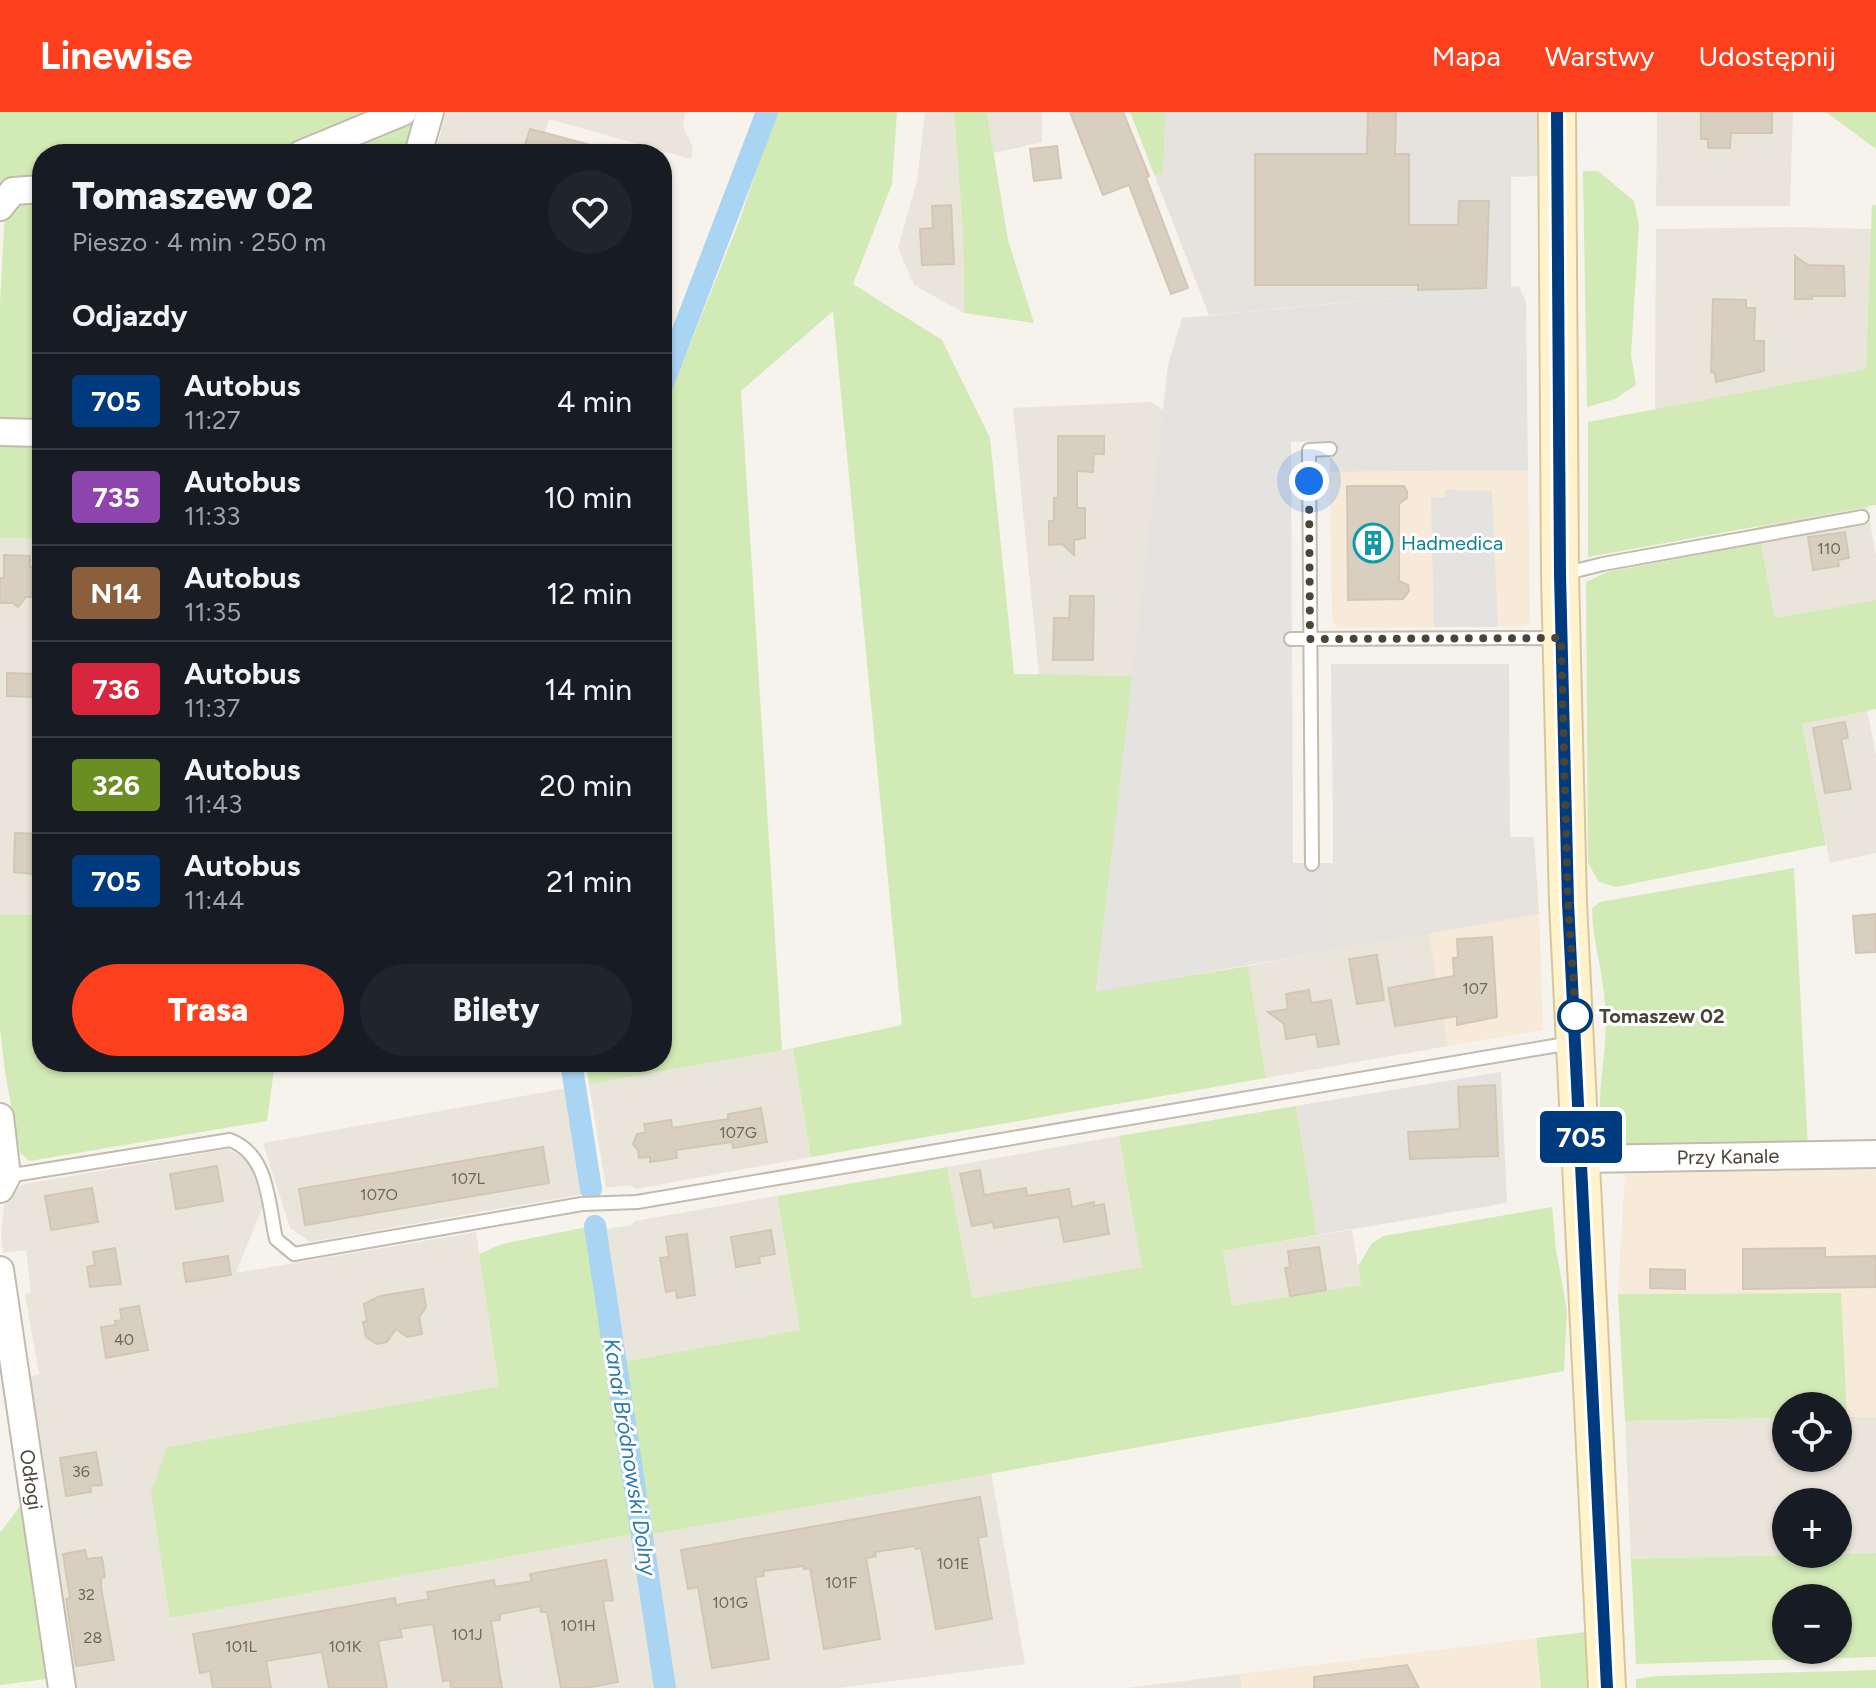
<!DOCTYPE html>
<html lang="pl">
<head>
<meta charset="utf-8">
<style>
	:root { --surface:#171b24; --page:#20242c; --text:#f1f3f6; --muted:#9ea1a6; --line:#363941; --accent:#fc3f1d }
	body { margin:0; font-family:Figtree,sans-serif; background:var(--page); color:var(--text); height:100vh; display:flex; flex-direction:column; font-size:30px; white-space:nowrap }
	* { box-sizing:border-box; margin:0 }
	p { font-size:26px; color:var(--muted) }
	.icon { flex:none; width:44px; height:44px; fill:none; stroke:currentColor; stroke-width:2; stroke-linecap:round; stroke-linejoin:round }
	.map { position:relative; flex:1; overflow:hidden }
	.panel { position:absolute; left:32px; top:32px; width:640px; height:928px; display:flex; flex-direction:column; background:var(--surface); border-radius:32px; box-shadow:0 2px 6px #0004 }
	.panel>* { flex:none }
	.badge { padding:0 16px; border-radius:6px; font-size:28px; line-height:52px }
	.tools { position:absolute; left:1772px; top:1280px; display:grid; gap:16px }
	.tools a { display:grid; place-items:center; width:80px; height:80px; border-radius:50%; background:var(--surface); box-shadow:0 2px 6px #0004; font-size:40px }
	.you { position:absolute; width:40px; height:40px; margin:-20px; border:6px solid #fff; border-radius:50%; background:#1a73e8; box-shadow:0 0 0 12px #1a73e833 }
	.map>.badge { position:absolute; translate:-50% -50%; box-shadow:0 0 0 4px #fff }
	h2 { padding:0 40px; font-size:30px; line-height:72px }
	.round { display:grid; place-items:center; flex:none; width:84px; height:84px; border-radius:42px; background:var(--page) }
	.head { display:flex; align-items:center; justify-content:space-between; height:136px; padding:0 40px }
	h1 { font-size:38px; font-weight:800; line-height:60px }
	.primary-button { display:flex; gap:16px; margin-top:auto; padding:16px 40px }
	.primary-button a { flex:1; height:92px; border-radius:48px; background:var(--accent); color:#fff; font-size:32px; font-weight:800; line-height:92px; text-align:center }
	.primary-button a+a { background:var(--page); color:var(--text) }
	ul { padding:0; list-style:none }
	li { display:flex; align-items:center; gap:24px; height:96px; padding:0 40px; border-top:2px solid var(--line) }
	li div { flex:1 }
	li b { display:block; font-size:30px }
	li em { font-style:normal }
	li .badge { min-width:88px; font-weight:700; text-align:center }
	header { display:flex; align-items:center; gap:48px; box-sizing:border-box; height:112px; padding:0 40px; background:var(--accent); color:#fff }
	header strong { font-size:38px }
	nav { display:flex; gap:44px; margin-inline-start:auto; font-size:28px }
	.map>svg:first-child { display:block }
</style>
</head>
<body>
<header>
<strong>Linewise</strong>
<nav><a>Mapa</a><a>Warstwy</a><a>Udostępnij</a></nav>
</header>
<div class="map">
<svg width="1876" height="1576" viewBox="0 0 1876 1576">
	<rect width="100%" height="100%" fill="#f6f3ec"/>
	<g fill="#eae5da">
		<path d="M446,0H685L683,14L693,36L691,47L549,7L538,42H435Z"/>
		<path d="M925,0H954L963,121L964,201L914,173L898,136L917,69Z"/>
		<path d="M987,0H1042V30L994,41Z"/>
		<path d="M1657,0H1793L1790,94H1656Z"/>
		<path d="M1789,115L1872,117L1866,257L1655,298L1656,117Z"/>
		<path d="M1151,290L1163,298L1133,564L1039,563L1013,296Z"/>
		<path d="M1867,394L1876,444V488L1775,506L1758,414Z"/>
		<path d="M0,426L42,427V803H0Z"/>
		<path d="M1867,598L1876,643V741L1830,751L1802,612Z"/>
		<path d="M1429,820L1448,934L1266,966L1248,854Z"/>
		<path d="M793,936L811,1045L636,1077L631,1073L606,1076L589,972Z"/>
		<path d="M568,976L583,1082L310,1130L290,1116L263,1031Z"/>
		<path d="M1119,1024L1143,1155L971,1186L947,1055Z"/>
		<path d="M228,1037L250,1049L263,1094L236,1161L476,1120L499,1274L167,1335L170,1506L634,1422L659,1576H75L51,1426L31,1265L39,1262L25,1182L31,1180L26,1138L3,1141L1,1122L5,1084L24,1072Z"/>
		<path d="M777,1084L800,1218L621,1250L601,1118L632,1113L635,1109Z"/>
		<path d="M1352,1118L1361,1173L1232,1195L1223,1139Z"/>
		<path d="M1838,1305H1876V1441L1838,1442V1390H1786V1442H1837L1631,1447L1625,1309L1786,1306V1346H1838Z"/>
		<path d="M991,1360L1025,1552L839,1576H671L648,1423Z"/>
		<path d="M1240,1562L1242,1576H1126Z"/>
	</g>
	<g fill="#f7ead8">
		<path d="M1528,358L1530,514L1338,516L1332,508L1330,360Z"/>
		<path d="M1539,802L1543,918L1448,934L1429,820Z"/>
		<path d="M1876,1052V1305H1847L1841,1181L1618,1182L1625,1061Z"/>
		<path d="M1536,1526L1541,1576H1242L1240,1562Z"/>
	</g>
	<g fill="#e6e2dd">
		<path d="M1160,0H1537L1539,64L1511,65V175L1209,203L1154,62Z"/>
		<path d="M1333,724L1534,725L1539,802L1333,838Z"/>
		<path d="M1501,960L1507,1091L1317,1123L1296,994Z"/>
	</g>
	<g fill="#d2eab5" fill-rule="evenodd">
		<path d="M0,0H387L329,26L264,42H42V68L0,71Z"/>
		<path d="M776,0H897L892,72L853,172L942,228L990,326L1014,562L1133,564L1096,879L1248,854L1266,966L811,1045L793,936L902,913L833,199L741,279L782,938L589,972L586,950H662V303L740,107Z"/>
		<path d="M954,0H987L1008,128L1034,211L964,201L963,121Z"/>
		<path d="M1130,0H1165L1163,62H1154Z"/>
		<path d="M1826,0H1876V37Z"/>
		<path d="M399,10H412L416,15L409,42H323Z"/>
		<path d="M1583,59H1598L1634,89L1639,113L1631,243L1636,273L1615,287L1587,295Z"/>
		<path d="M21,87L42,90V309L0,308V193L5,99Z"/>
		<path d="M1872,93H1876V393L1588,445V310L1866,257Z"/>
		<path d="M0,332L42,333V427L0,426Z"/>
		<path d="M1761,431L1775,506L1876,488V597L1802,612L1826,733L1616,775L1599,770L1588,751L1586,470L1607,460Z"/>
		<path d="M1794,756L1808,1037H1606C1592,997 1606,952 1606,910L1610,909V896L1605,895C1604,861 1592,830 1592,796L1600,790Z"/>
		<path d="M0,803H42V950H275L267,1009L30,1049L20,1041L5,960L0,917Z"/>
		<path d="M1296,994L1317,1123L1223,1139L1232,1194L1361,1173L1358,1154L1372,1131L1384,1124L1552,1095L1556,1138L1567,1198L1564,1259L648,1423L621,1250L800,1218L777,1084L947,1055L972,1186L1142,1155L1119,1024Z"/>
		<path d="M587,1115L634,1422L170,1506L151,1381L167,1335L499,1274L479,1142L502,1132Z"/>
		<path d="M1841,1181L1847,1305H1838V1294H1786V1306L1625,1309L1618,1182Z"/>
		<path d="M23,1390L54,1566L0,1573V1421Z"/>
		<path d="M1876,1441V1545L1636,1552L1631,1447ZM1786,1486H1838V1538H1786Z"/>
		<path d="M1586,1520L1589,1576H1541L1536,1526Z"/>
		<path d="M1876,1558V1576H1636V1567L1657,1564Z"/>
	</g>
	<g fill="#e5e3e0">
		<path d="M1519,174L1526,190L1528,358L1330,360L1329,329L1291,330L1293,751H1333V838L1096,880L1168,253L1182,206Z"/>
		<path d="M1445,378L1492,379L1498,515H1434L1431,386L1445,385Z"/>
		<path d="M1331,552H1509L1510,725L1333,724Z"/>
	</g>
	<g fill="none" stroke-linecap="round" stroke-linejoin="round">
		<g stroke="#a9d4f2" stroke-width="22">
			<path d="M662,274L767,0"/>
			<path d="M571,950L591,1077"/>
			<path d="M595,1114L665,1576"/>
		</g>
	</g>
	<g fill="#d8cfc1" stroke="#d3c7b4" stroke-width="2">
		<path d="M1070,0H1123L1149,64L1146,65L1188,176L1171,182L1129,73L1103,83Z"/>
		<path d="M1368,0H1396L1395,42H1409V113H1458L1459,89H1489L1486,176L1418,178V173H1255V42H1367Z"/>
		<path d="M1701,0H1772V21H1731L1730,36H1708V27H1701Z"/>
		<path d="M530,17L602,36L601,42H522Z"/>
		<path d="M1057,34L1061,66L1034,69L1030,37Z"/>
		<path d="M951,93L954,152L922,153L920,117L933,116L932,94Z"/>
		<path d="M1795,144L1808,153L1844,154L1845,184H1812V187H1795Z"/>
		<path d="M1713,187L1746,188V196H1755L1754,229H1764V259L1716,270L1715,261L1711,260Z"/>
		<path d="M1058,324H1104V342H1094L1093,360L1077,359V396H1085V426L1074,428V443L1062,432L1049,433V409H1054V386H1058Z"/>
		<path d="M1347,374H1404L1407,379V386L1399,392V469L1408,473L1409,479L1403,487L1348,488Z"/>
		<path d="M1845,420L1849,446L1838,448L1839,454L1813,458L1808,425Z"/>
		<path d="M4,443L30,444V455H37V485H26L18,495L13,491H0V466H4Z"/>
		<path d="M1070,484H1094L1093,548H1053L1054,506H1069Z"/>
		<path d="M7,561L34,562V585L7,584Z"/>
		<path d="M1845,610L1848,626L1841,627L1851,677L1825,681L1813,616Z"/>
		<path d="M15,721L42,722V760L34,762L14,760Z"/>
		<path d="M1876,802V840L1856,841L1853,804Z"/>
		<path d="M1492,825L1497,905L1457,913V904L1395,914L1388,876L1454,864L1453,846H1458L1457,827Z"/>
		<path d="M1377,843L1384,888L1357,892L1349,847Z"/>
		<path d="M1309,878L1311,891L1331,888L1339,932L1318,935L1316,922L1286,927L1284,912L1268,900L1288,897L1286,882Z"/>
		<path d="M1495,973L1498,1044L1410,1047L1408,1020L1460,1017L1458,975Z"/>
		<path d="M761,996L767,1030L733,1036L732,1030L676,1038L677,1046L650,1050V1045L639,1046L638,1038L633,1032L637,1022L646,1020L644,1012L671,1008L672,1016L728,1007V1002Z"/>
		<path d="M543,1035L549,1071L305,1113L299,1077Z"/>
		<path d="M217,1054L223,1089L176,1097L170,1062Z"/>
		<path d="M980,1058L984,1083L1026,1076L1027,1084L1069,1077L1072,1095L1094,1090V1094L1104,1092L1109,1122L1064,1130L1059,1105L994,1116L993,1110L972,1114L960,1062Z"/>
		<path d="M92,1076L98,1110L51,1118L45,1084Z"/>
		<path d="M771,1118L775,1142L759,1145L760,1151L736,1155L731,1125Z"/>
		<path d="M687,1122L695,1183L677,1186L676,1178L666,1180L660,1146L669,1145L666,1125Z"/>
		<path d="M1319,1135L1326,1178L1290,1184L1285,1156L1290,1155L1288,1139Z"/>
		<path d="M115,1136L121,1172L90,1175L87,1155L95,1153L93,1140Z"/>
		<path d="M1825,1136V1145L1876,1144V1175L1743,1177V1137Z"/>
		<path d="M228,1144L231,1163L186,1170L183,1151Z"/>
		<path d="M1650,1157L1685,1158V1177L1650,1176Z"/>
		<path d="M423,1177L426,1195L419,1205L422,1222L407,1225L396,1217L387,1230L377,1232L366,1225L363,1210L367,1209L364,1192L380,1184Z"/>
		<path d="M139,1194L148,1238L106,1246L101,1215L116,1213L115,1209L122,1208L120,1197Z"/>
		<path d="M96,1340L102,1373L90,1374L91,1380L66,1384L60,1346Z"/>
		<path d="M980,1385L987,1424L978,1426L992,1507L936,1517L921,1436L916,1437L915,1434L875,1440L876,1444L866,1446L880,1527L824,1537L810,1456L804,1457V1454L763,1459L764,1464L755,1465L769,1547L712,1556L698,1475L688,1477L681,1438Z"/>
		<path d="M85,1438L87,1447L102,1445L105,1465L101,1466V1475L114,1548L76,1554L66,1487L70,1486L63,1442Z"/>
		<path d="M606,1448L613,1488L603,1489L618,1570L586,1576H561L547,1500H541L540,1494L500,1502V1508L491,1509L502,1576H451L450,1568L443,1569L433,1512L400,1517L402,1525L378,1529L387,1576H329L322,1540L266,1549L271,1576H213L210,1559L200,1561L193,1522L395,1486L396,1493L429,1487L427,1480L494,1468L495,1475L532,1469L530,1462Z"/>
		<path d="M1407,1553L1419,1576H1314V1565Z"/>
	</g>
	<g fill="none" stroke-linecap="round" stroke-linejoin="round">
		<g stroke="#c2bbae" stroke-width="16">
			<g id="lane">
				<path d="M1563,462L1603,452L1862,405"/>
				<path d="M1291,527L1558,526"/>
				<path d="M1312,752L1309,338L1330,337"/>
				<path d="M7,1064L230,1028C269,1043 268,1091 276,1127L294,1142L582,1092L637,1090L1571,931"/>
			</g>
		</g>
		<g stroke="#c2bbae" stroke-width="30">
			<g id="street">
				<path d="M301,42L403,0"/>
				<path d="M418,42L430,0"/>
				<path d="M0,95L13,79L42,77"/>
				<path d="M0,320L42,321"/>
				<path d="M0,1005L7,1064L0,1077"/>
				<path id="s1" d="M1582,1047L1876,1042"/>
				<path id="s2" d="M0,1158L62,1576"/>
			</g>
		</g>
		<g stroke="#d6c79b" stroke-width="40">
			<path id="secondary" d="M1557,0L1560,463L1568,791L1607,1576"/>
		</g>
		<use href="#lane" stroke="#fff" stroke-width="12"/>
		<use href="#street" stroke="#fff" stroke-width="26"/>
		<use href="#secondary" stroke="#fff3cd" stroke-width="36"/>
	</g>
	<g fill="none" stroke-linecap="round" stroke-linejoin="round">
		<g stroke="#fff" stroke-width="18">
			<path id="line" d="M1557,0L1560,463L1568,791L1607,1576"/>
		</g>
		<use href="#line" stroke="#003b80" stroke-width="12"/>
		<path stroke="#4b4439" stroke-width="8" stroke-dasharray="0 14.4" d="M1309,369L1310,527L1561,526L1568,791L1576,907L1575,904"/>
	</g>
	<defs>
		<g id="building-ring" transform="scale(2)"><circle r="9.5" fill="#fff" stroke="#0f9aa8" stroke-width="1.5"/><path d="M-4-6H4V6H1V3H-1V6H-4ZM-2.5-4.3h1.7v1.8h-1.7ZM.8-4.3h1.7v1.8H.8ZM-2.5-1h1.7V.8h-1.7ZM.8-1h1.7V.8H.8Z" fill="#0f9aa8"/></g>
	</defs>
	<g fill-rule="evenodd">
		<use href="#building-ring" x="1373" y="431"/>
	</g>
	<circle fill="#fff" stroke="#003b80" stroke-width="4" cx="1575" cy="904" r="16"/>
	<g text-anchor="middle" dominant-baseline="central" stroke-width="6" stroke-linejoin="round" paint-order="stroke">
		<g font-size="16" fill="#6e675b">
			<text x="1829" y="436">110</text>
			<text x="1475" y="876">107</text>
			<text x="738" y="1020">107G</text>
			<text x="468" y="1066">107L</text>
			<text x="379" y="1082">107O</text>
			<text x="124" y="1227">40</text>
			<text x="81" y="1359">36</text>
			<text x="953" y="1451">101E</text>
			<text x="841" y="1470">101F</text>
			<text x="86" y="1482">32</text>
			<text x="730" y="1490">101G</text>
			<text x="578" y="1513">101H</text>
			<text x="467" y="1522">101J</text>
			<text x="93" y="1525">28</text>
			<text x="241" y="1534">101L</text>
			<text x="345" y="1534">101K</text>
		</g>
		<g font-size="20" fill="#0d838f" stroke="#fff" text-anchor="start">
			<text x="1401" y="431">Hadmedica</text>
		</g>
		<g font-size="20" font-weight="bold" fill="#4b4439" stroke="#fff" text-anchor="start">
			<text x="1599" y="904">Tomaszew 02</text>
		</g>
		<g font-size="20" fill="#4b4439" stroke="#fff">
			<text stroke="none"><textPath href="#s1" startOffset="146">Przy Kanale</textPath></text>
			<text stroke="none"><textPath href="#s2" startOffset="212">Odłogi</textPath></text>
		</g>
		<g font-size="22" font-style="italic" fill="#2e7ab2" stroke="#fff">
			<text transform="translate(630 1345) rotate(81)">Kanał Bródnowski Dolny</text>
		</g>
	</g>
</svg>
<div class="tools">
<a><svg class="icon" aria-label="locate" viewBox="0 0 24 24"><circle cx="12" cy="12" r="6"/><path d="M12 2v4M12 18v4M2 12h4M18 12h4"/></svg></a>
<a>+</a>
<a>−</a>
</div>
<div class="you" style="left:1309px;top:369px"></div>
<b class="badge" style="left:1581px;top:1025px;background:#003b80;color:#fff">705</b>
<section class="panel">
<div class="head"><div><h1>Tomaszew 02</h1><p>Pieszo · 4 min · 250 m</p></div><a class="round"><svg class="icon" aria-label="heart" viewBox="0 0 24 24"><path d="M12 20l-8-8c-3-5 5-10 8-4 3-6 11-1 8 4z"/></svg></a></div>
<h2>Odjazdy</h2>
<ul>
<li><span class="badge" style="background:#003b80;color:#fff">705</span><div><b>Autobus</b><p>11:27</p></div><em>4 min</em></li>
<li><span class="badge" style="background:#8e44ad;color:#fff">735</span><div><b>Autobus</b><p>11:33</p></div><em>10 min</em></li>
<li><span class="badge" style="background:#8b5e3c;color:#fff">N14</span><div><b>Autobus</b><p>11:35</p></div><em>12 min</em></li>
<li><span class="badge" style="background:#d7263d;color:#fff">736</span><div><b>Autobus</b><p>11:37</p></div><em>14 min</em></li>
<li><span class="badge" style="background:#6b8e23;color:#fff">326</span><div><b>Autobus</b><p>11:43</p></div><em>20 min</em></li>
<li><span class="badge" style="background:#003b80;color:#fff">705</span><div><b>Autobus</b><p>11:44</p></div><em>21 min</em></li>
</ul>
<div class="primary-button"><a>Trasa</a><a>Bilety</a></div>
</section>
</div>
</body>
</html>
